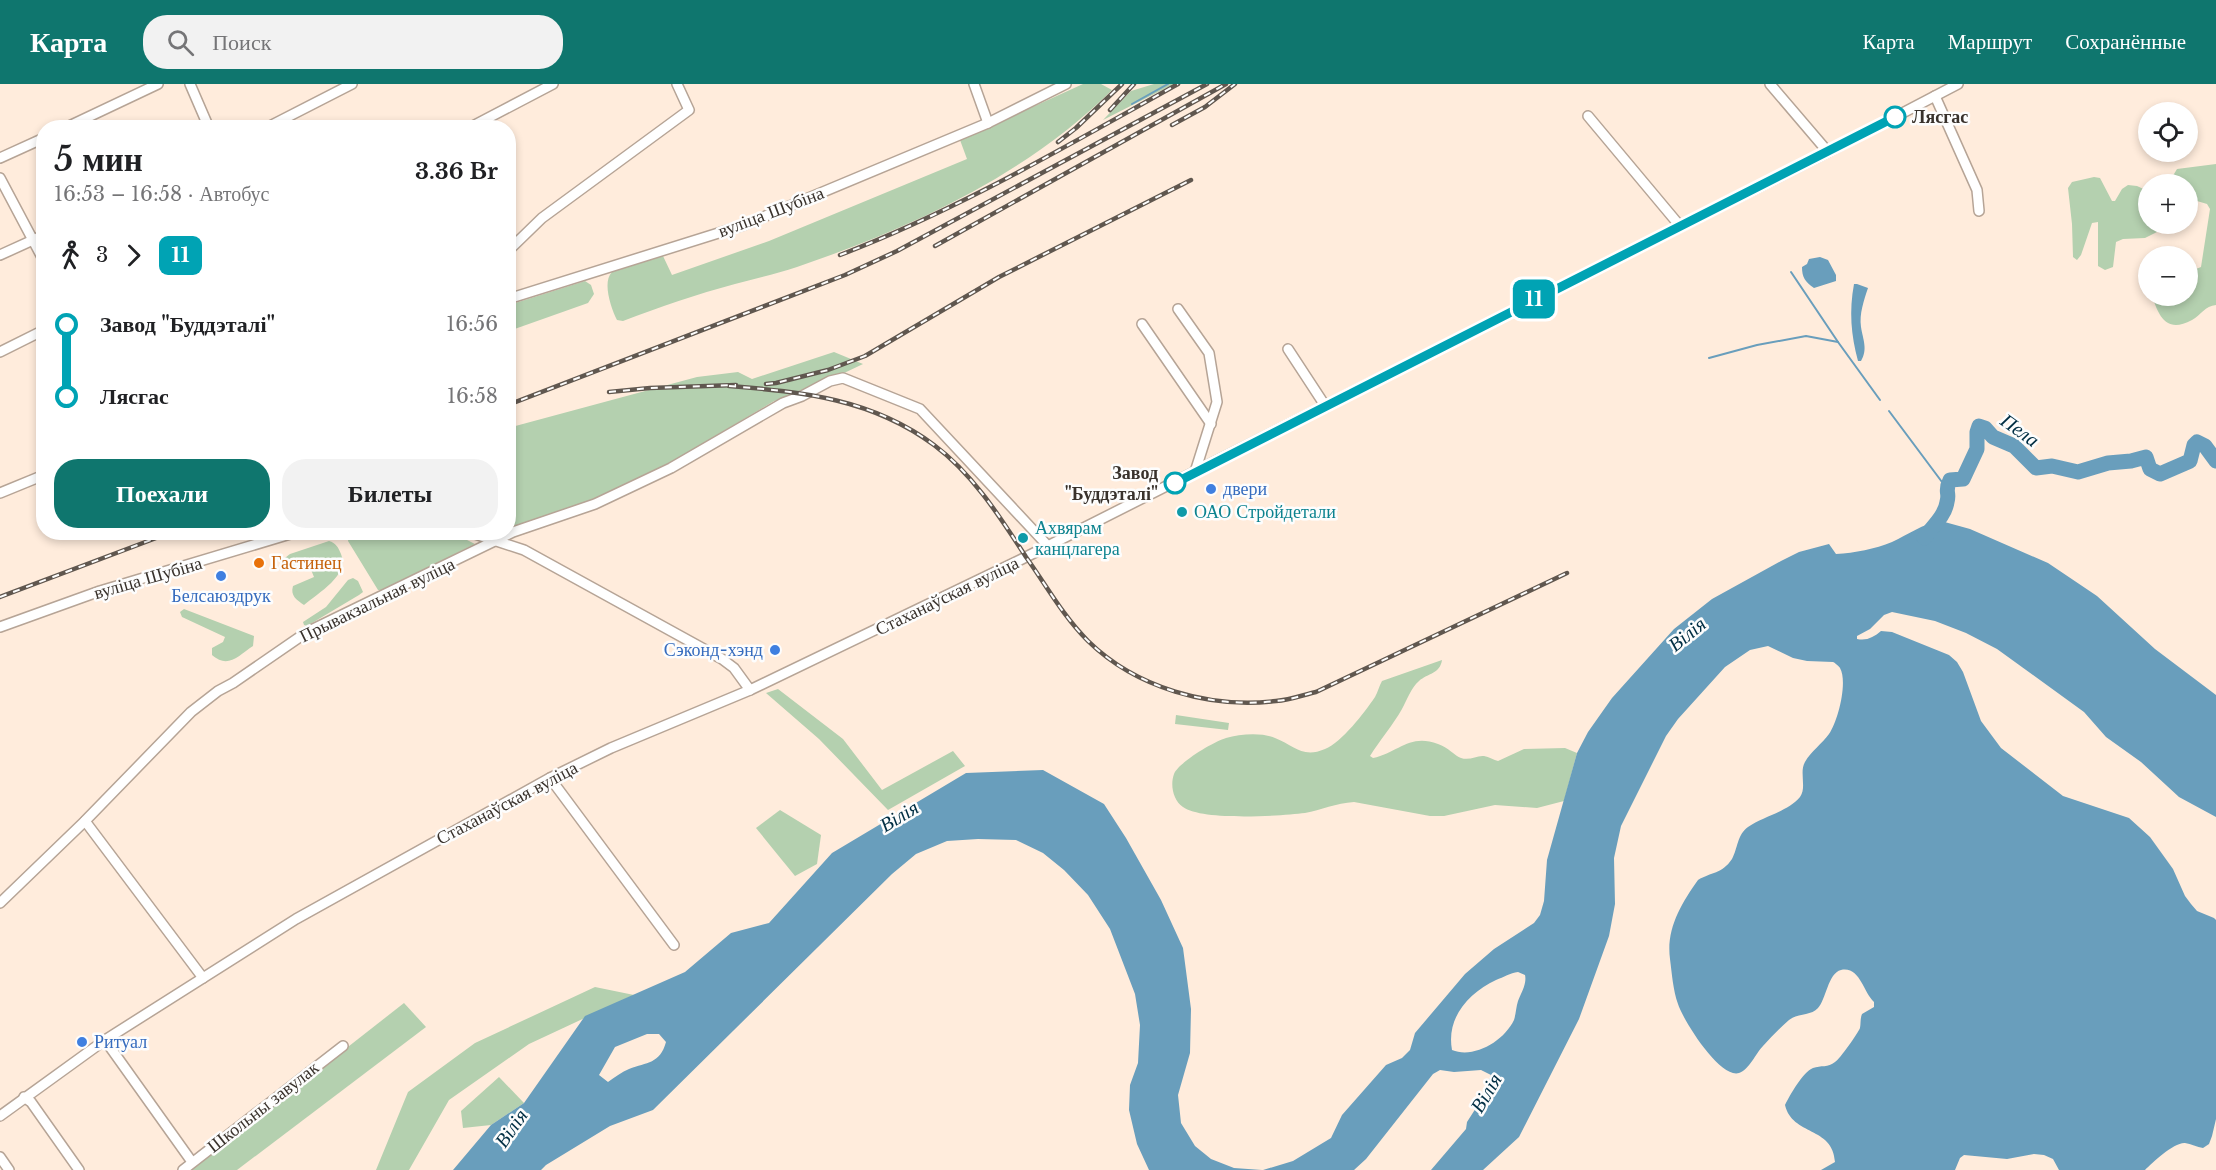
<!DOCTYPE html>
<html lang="ru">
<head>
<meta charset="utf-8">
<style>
	:root { --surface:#fff; --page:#f2f2f2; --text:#202124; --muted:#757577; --accent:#0f766e }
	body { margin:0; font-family:"Libre Baskerville",serif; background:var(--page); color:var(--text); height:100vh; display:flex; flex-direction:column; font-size:22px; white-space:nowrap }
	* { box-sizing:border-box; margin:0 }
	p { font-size:20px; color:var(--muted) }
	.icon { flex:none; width:33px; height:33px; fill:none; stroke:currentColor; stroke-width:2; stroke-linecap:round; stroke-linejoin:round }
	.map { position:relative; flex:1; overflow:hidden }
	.panel { position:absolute; left:36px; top:36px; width:480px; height:420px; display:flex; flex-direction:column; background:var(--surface); border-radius:24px; box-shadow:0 3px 9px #0003 }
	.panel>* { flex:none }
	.badge { padding:0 12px; border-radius:9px; font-size:21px; line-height:39px }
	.buttons { position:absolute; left:2138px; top:18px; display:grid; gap:12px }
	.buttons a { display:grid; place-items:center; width:60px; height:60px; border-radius:50%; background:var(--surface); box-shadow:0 3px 9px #0003; font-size:30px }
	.map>.badge { position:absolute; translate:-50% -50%; box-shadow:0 0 0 3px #fff }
	.legs { display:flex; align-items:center; gap:9px; height:66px; padding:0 18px; font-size:20px }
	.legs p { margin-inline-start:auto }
	.head { display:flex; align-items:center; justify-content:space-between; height:102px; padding:0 18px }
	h1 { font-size:33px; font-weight:600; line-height:45px }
	.primary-button { display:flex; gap:12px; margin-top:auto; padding:12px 18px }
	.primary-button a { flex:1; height:69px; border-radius:24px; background:var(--accent); color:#fff; font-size:24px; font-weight:600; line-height:69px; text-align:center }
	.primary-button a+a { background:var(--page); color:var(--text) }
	ul { padding:0 18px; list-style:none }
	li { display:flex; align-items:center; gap:21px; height:72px; font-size:22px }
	li i { display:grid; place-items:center; width:9px; height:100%; margin:0 8px; background:currentColor }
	li i::after { content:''; width:15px; height:15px; margin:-8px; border:4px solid; border-radius:50%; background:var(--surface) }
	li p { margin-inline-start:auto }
	li:first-child i { background:linear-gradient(#0000 50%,currentColor 0) }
	li:last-child i { background:linear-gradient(currentColor 50%,#0000 0) }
	header { display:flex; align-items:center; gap:36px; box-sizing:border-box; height:84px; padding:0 30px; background:var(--accent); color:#fff }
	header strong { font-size:28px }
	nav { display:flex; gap:33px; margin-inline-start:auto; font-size:21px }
	.search { width:420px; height:54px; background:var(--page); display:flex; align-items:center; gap:15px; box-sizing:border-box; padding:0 21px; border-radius:24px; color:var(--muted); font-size:22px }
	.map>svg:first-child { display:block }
</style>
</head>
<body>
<header>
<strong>Карта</strong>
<div class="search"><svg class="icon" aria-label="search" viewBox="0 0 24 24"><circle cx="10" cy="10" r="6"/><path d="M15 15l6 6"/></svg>Поиск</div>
<nav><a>Карта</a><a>Маршрут</a><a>Сохранённые</a></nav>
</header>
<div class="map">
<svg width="2216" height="1086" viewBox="0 0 2216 1086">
	<rect width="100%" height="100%" fill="#ffecdc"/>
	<g fill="#b4d0af">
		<path d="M1083,0H1101L1112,6C1025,92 911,144 797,183C777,190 756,194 735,200C697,210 660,223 623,237L617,236C611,224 602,198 612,188L663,172L672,191L769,157L967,75L960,56Z"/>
		<path d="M1154,0H1174L1103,36L1131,7Z"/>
		<path d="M2216,80V221C2205,222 2201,231 2192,236C2166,250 2159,232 2152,212H2187V186L2191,187L2201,183L2210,125L2207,120L2187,114V100H2172L2171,95L2177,85Z"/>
		<path d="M2094,93L2100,94L2112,117H2115L2122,105L2128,101L2137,102L2148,107V140H2173L2145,154L2123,155L2116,158L2113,183L2105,186L2098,182V138L2092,139L2081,171L2077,176L2073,173L2072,140L2068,104L2072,98Z"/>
		<path d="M585,197L591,201L594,210L588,219L509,247V221Z"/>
		<path d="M834,268L863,280L796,312L774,317L665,382L592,418L509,445L508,344L697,293L738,288L752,295Z"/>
		<path d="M353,448C390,448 442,441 475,460L383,506H378L348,457L349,450Z"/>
		<path d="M329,457C336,459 338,463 341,470C350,491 318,509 304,521C297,516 290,512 293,502L314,493L307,476L290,483L282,482L281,477L290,470Z"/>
		<path d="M353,494L358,497L363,508L359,511L307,542L304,541L303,538L326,523L348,496Z"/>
		<path d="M184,525L254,552L253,562C238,572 228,585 212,571V564L223,558L225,553L182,533L180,528Z"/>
		<path d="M1442,576C1440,590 1428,589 1419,597C1411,604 1407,616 1402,625C1393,641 1380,656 1370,672L1373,674C1399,668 1410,649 1438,660C1448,663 1455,672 1461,674C1470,677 1477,671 1484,672C1489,673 1494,676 1498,677L1524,665L1565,664L1577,669L1564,717L1537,724L1495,721L1444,732H1430L1354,718C1336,719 1321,726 1305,729C1280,732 1202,737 1183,723C1173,716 1170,701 1174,690C1178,679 1213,658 1226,654C1240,650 1261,648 1275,654C1294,661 1302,675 1325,665C1342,658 1364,629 1375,613C1378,608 1379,602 1382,597Z"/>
		<path d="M778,605L843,655L882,706L953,667L965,682L888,726L819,655L766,609Z"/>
		<path d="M1176,631L1229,639L1228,646L1175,640Z"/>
		<path d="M780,726L821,751L817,780L795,792L756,744Z"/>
		<path d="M595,903L634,911L529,960L449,1016L409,1086H376L408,1008L475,959Z"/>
		<path d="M404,919L426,943L237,1086H191Z"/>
		<path d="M499,993L524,1019L491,1041L463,1044L461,1027Z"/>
	</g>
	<g fill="#699ebc" fill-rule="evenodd">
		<path d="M1820,173L1828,176L1836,191V197L1814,204C1805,198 1802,193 1802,183L1807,180L1809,175Z"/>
		<path d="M1854,200H1857L1868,204C1864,216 1859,230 1861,243C1863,256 1868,265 1861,277H1858C1851,251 1849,227 1854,200Z"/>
		<path d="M1941,437L1970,445L2048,479L2097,512L2155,565L2216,611V733L2179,713L2141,678L2106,653L2084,628L1997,565L1966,549L1935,537L1892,528L1884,531L1870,545L1857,552V555C1867,557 1874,553 1881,547L1892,548L1949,571L1957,578L1963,588L1981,637L2001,664L2063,712L2129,734L2150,753L2173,785L2185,812L2191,820L2197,827L2214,834L2216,836V1035L2212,1052L2209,1060L2203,1064C2197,1063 2191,1060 2185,1059C2174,1058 2152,1079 2145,1086H2059L2053,1075L2044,1071L2034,1070L2007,1075L1964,1071L1960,1074L1955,1086H1821L1835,1078C1833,1042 1792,1052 1785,1021C1790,1011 1803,988 1813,984C1821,981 1828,984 1835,978C1840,975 1858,949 1860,944C1861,939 1860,935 1862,930L1874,923V918C1863,908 1860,882 1841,886C1828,889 1826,916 1818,924C1811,932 1798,929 1789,936C1780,944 1771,953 1763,962C1756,969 1749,986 1739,989C1720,995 1683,936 1678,920C1673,906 1672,890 1670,875C1666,845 1681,820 1698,796C1711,788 1722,790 1732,775C1738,764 1737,751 1748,743C1764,732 1787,728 1800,713C1807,704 1799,688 1805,678C1811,667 1822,660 1829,650C1838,637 1848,598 1840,584C1840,583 1834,578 1833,578L1807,577L1793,574L1768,562L1750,566L1725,583L1678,635L1666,652L1621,742L1614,774L1615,820L1609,852L1579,935L1519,1053L1483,1086H1431L1466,1045L1467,1038L1483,1013L1491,991L1481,986L1454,988L1440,986L1433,990L1366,1075L1354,1086H1263L1293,1077L1331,1054L1342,1031L1386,981L1402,974L1410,966L1415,949L1465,890L1494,865L1534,839L1540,831L1544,817L1547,776L1577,669L1588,648L1612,614L1674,545L1712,515L1781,477L1799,468L1829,460L1836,470C1855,469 1875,465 1892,458C1909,450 1922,440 1941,437ZM1518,888L1525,891C1527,900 1521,909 1518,917C1516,923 1516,930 1514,936C1504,957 1474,975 1452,966C1446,933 1469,909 1496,896C1504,893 1510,889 1518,888Z"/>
		<path d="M1043,686L1104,720L1126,754L1161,816L1183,864L1191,925L1190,969L1178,1011L1181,1039L1195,1062L1211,1075L1234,1084L1262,1086H1149L1137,1060L1129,1026L1130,1001L1138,979L1140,941L1135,910L1110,845L1088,811L1064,786L1043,769L1016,756L978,755L947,757L916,770L892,790L653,1026L610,1042L546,1081L541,1086H453L491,1041L524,1019L585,932L685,888L731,849L769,839L832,769L966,689ZM647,950H659L666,958C660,980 647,978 629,985C622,988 615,993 608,998L599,991L615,963Z"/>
	</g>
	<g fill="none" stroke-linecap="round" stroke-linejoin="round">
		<g stroke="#699ebc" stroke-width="2">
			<path d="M1132,20L1168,0"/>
			<path d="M1791,188L1838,258L1880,316"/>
			<path d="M1709,274L1757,261L1806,252L1838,258"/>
			<path d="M1889,327L1942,398"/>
			<path d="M1945,403L1946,404"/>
		</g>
		<path stroke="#699ebc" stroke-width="15" d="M1924,454C1932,443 1945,432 1947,418C1950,408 1944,408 1950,396L1963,395L1977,365V348L1979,342L1985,344L1993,353L2014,362L2036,384L2052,382L2078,388L2108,379L2131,377L2146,373L2150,385L2160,390L2190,377L2194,361L2197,358L2205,362L2216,377"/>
		<g stroke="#b6a496" stroke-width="12">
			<g id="minor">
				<path d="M190,0L209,44"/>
				<path d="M974,0L988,39"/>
				<path d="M1770,0L1828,68"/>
				<path d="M1935,12L1977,106L1979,127"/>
				<path d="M1588,32L1680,142"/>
				<path d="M65,44L158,0"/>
				<path d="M266,44L352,0"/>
				<path d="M469,44L553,0"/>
				<path d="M0,74L44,54"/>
				<path d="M0,94L44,177"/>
				<path d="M508,167L542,134L689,26L677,0"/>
				<path d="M0,171L44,151"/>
				<path d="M508,215L744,141L988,39L1066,0"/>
				<path d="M1178,225L1209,269L1217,318L1195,388"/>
				<path d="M1142,240L1211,340"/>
				<path d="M1288,265L1326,323"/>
				<path d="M0,268L44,246"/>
				<path d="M0,409L44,391"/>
				<path d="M469,448L524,466L722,575L734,584L750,606"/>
				<path d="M0,543L100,507L297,448"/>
				<path d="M550,694L674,861"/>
				<path d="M85,737L203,894"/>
				<path d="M0,819L85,737L191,628L218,607L233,599L307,548L513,448L595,420L671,384L783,319L802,312L830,297L843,294L920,325L1048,462"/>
				<path d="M105,956L192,1078"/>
				<path d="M24,1013L31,1018L79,1086"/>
				<path d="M0,1032L105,956L296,835L550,694L611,664L750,606L1022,475L1828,68L1958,0"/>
				<path d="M0,1073L9,1086"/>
				<path d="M183,1086L343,962"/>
			</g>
		</g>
		<use href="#minor" stroke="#fff" stroke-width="9"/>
		<g stroke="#60574f" stroke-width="4.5">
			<g id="rail">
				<path d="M1110,26L1134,0"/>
				<path d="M1172,41L1205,23L1235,0"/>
				<path d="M1058,58L1076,44L1122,0"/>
				<path d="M935,162L1226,0"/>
				<path d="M840,171C958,126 1068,61 1178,0"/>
				<path d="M766,300L776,299L828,286L865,272L999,193L1191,96"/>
				<path d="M729,302C804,308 872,315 934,361C973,390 1000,433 1026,473C1046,501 1063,532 1088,557C1136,604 1210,625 1276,617C1290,616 1303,611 1316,608L1567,489"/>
				<path d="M609,308L650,304L736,301"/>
				<path d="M508,321L845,191L897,167L1207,0"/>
				<path d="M0,513L172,448"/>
			</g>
		</g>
		<use href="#rail" stroke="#fdfdfd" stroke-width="2" stroke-dasharray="7" stroke-linecap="butt"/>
	</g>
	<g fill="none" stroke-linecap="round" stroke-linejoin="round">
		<g stroke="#fff" stroke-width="14">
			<path id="line-1" d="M1175,399L1895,33"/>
		</g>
		<use href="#line-1" stroke="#00a3b4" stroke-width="9"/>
	</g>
	<g fill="#fff" stroke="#00a3b4" stroke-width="3">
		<circle cx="1895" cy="33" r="10"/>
		<circle cx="1175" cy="399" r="10"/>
	</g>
	<g fill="#3f7fe0" stroke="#fdfdfd" stroke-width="2">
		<circle cx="1211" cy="405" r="6"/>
		<circle cx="221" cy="492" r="6"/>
		<circle cx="775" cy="566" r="6"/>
		<circle cx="82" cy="958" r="6"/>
	</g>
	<g fill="#0f9aa8" stroke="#fdfdfd" stroke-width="2">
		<circle cx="1182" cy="428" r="6"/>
		<circle cx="1023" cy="454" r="6"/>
	</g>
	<circle fill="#e8710a" stroke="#fdfdfd" stroke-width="2" cx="259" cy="479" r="6"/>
	<g text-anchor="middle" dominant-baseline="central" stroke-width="5" stroke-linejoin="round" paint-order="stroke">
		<g font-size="18" font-weight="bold" fill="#39322c" stroke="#fdfdfd" text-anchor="start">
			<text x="1912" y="33">Лясгас</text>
			<text x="1158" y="389" text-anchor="end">Завод<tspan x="1158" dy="21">"Буддэталі"</tspan></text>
		</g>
		<g font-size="18" fill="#39322c" stroke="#fdfdfd">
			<text transform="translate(771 128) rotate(-21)">вуліца Шубіна</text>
			<text transform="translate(148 494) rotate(-16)">вуліца Шубіна</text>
			<text transform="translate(947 512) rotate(-26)">Стаханаўская вуліца</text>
			<text transform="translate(377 516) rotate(-26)">Прывакзальная вуліца</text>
			<text transform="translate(507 719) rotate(-28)">Стаханаўская вуліца</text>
			<text transform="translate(263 1023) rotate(-38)">Школьны завулак</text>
		</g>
		<g font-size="18" fill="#366cbe" stroke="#fdfdfd" text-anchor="start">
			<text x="1223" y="405">двери</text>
			<text x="221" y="512" text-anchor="middle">Белсаюздрук</text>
			<text x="763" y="566" text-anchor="end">Сэконд-хэнд</text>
			<text x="94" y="958">Ритуал</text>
		</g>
		<g font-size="18" fill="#0d838f" stroke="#fdfdfd" text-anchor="start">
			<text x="1194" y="428">ОАО Стройдетали</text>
			<text x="1035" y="444">Ахвярам<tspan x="1035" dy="21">канцлагера</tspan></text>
		</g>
		<g font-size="18" fill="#c56008" stroke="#fdfdfd" text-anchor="start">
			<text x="271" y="479">Гастинец</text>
		</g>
		<g font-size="20" font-style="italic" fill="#002e43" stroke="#fdfdfd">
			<text transform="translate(2020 346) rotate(36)">Пела</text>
			<text transform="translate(1687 550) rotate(-39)">Вілія</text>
			<text transform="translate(899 732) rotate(-31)">Вілія</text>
			<text transform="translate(1486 1009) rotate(-59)">Вілія</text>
			<text transform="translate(511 1044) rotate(-55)">Вілія</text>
		</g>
	</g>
</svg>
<div class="buttons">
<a><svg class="icon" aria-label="locate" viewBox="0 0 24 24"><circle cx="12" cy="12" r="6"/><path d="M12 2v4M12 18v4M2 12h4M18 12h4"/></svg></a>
<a>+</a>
<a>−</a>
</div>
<b class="badge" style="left:1534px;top:215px;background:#00a3b4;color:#fff">11</b>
<section class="panel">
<div class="head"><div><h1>5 мин</h1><p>16:53 – 16:58 · Автобус</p></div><b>3.36 Br</b></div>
<div class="legs"><svg class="icon" aria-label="walk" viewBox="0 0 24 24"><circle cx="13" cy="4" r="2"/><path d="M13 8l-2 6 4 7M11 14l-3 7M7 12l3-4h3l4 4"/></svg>3<svg class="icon" aria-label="forward" viewBox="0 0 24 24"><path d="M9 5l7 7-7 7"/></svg><b class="badge" style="background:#00a3b4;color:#fff">11</b></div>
<ul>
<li><i style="color:#00a3b4"></i><b>Завод &quot;Буддэталі&quot;</b><p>16:56</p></li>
<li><i style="color:#00a3b4"></i><b>Лясгас</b><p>16:58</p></li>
</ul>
<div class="primary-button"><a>Поехали</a><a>Билеты</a></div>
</section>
</div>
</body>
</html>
